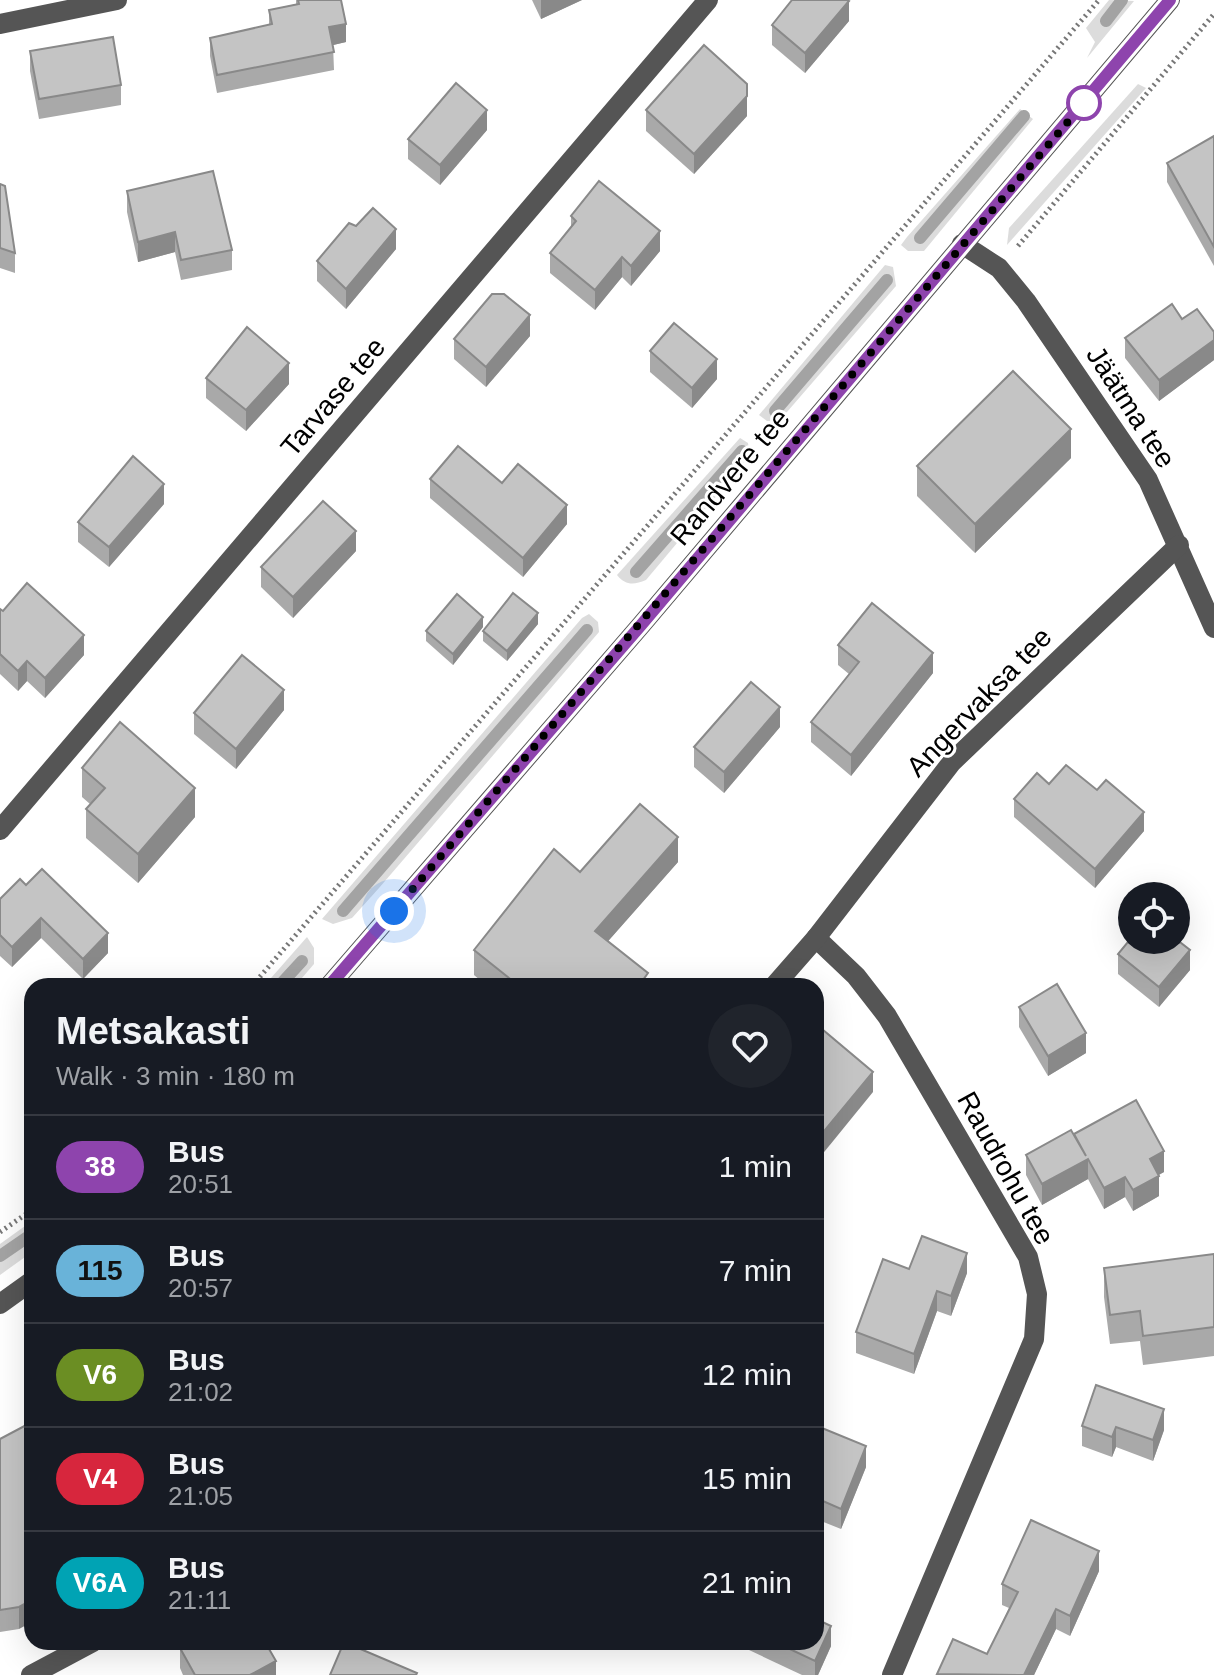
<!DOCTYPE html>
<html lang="en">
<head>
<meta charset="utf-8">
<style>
	:root { --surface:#171b24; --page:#20242c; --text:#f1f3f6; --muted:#9ea1a6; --line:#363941 }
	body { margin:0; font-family:Helvetica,sans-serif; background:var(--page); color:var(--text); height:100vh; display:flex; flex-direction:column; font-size:30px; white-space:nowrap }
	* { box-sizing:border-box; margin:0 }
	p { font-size:26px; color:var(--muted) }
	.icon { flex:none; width:44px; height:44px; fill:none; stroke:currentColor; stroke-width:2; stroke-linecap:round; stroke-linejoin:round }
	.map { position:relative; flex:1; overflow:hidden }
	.drawer { position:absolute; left:24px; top:978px; width:800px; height:672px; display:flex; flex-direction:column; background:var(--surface); border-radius:24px; box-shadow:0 8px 32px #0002 }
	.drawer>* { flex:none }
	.badge { padding:0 16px; border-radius:26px; font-size:28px; line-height:52px }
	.buttons { position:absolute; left:1118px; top:882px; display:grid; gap:16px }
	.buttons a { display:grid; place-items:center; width:72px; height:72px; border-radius:50%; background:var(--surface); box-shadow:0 8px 32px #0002; font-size:40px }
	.you { position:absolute; width:40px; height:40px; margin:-20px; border:6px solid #fff; border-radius:50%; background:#1a73e8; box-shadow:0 0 0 12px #1a73e833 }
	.map>.badge { position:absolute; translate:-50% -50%; box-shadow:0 0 0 4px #fff }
	.round { display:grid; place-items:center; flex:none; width:84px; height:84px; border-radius:42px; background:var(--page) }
	.headline { display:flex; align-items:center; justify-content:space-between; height:136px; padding:0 32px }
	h1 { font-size:38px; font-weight:800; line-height:60px }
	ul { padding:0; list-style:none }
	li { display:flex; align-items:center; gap:24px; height:104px; padding:0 32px; border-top:2px solid var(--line) }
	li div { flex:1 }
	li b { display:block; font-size:30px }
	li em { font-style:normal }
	li .badge { min-width:88px; font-weight:700; text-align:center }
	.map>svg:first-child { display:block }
</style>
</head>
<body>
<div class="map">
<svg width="1214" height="1675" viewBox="0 0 1214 1675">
	<rect width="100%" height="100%" fill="#fff"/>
	<g fill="#dcdcdc">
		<path d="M1109,0L1134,1L1087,58L1095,42L1086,28Z"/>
		<path d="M1138,84L1146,88L1007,245L1009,228Z"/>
		<path d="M1020,109L1033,119L924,251H908L901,245L907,237Z"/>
		<path d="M885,265L893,267L896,286L787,412L777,422L767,421L759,415Z"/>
		<path d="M740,438L748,443L750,456L646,580C634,585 626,586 617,575Z"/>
		<path d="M589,614L598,622L599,632L379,888L352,918L333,924L322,919L582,618Z"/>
		<path d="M307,937L314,948V964L295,986H264Z"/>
		<path d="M32,1221V1252L0,1275V1244Z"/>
	</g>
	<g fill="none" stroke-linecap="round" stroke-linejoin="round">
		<g stroke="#a3a3a3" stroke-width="12">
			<path d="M1106,21L1122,0"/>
			<path d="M920,238L1024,116"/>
			<path d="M775,411L887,280"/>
			<path d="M636,572L742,451"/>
			<path d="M343,911L587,630"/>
			<path d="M279,986L302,961"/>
			<path d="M0,1256L32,1234"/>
		</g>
		<g stroke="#777" stroke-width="5" stroke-dasharray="2 4" stroke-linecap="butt">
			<path d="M1018,246L1214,14"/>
			<path d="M252,986L1099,0"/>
			<path d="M0,1232L32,1210"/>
		</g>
		<g stroke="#555" stroke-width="20">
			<path d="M0,24L117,0"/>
			<path d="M962,244L999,268L1026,301L1148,480L1214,628"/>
			<path d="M0,830L708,0"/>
			<path d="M816,938L856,976L887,1016L1028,1257L1037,1294L1034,1339L892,1675"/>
			<path d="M329,986L642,624L1170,0"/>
			<path d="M774,986L816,938L952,762L1179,545"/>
			<path d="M0,1304L32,1281"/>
			<path d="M31,1675L93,1642"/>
		</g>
	</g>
	<g fill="#a9a9a9">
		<path d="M296,0H341L346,42L333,45L334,70L217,93L210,56V38L269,25V10L296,4Z"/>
		<path d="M532,0H582L541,19Z"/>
		<path d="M849,21L805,73L772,45V25Z"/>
		<path d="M30,51L121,85V105L39,119L30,71Z"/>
		<path d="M646,110L747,116L694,174L646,131Z"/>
		<path d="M487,130L440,185L408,159V139Z"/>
		<path d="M1214,136V266L1167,182V163Z"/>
		<path d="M0,184L15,253V273L0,268Z"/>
		<path d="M127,191L232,250V270L181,280L175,252L138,262L127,212Z"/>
		<path d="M571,216L660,251L631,286L622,277L595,310L550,273V253L571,227Z"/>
		<path d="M356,226L396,249L346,309L317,281V261Z"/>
		<path d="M1182,319L1214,332V360L1159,401L1125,358V338Z"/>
		<path d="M530,336L486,387L454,359V339Z"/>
		<path d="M650,351L717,379L692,408L650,372Z"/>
		<path d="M206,378L289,384L246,431L206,398Z"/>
		<path d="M1071,458L975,553L917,496V466Z"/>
		<path d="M430,479L502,483L567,524L523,577L430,498Z"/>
		<path d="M164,504L109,567L78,542V522Z"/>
		<path d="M356,551L293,618L261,587V567Z"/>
		<path d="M0,609L84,655L45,698L27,681L18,691L0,674Z"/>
		<path d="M538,624L507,661L483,641V631Z"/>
		<path d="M483,627L453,665L426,641V631Z"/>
		<path d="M838,645L933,673L851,776L811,742V722L849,674L838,665Z"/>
		<path d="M284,710L236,769L194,734V713Z"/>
		<path d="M780,727L724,793L694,767V747Z"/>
		<path d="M82,768L195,817L138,883L86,838V809L90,804L82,797Z"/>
		<path d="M1049,784L1144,831L1095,888L1014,817V799Z"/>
		<path d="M678,862L608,941L651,986H487L474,975V950L580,872Z"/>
		<path d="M26,885L108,953L83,979L41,938L12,967L0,956V899Z"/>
		<path d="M1118,954L1190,970L1159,1007L1118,974Z"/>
		<path d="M1019,1007L1086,1053L1048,1076L1019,1027Z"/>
		<path d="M1074,1135L1164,1172L1159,1175V1196L1133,1211L1125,1197L1104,1209L1088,1179L1042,1205L1026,1175V1155Z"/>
		<path d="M1214,1254V1356L1143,1365L1140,1341L1110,1344L1104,1297V1268Z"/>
		<path d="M909,1269L967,1273L951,1316L937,1311L914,1374L856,1353V1332Z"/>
		<path d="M32,1422L19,1629L0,1632V1439Z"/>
		<path d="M1082,1426L1164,1430L1153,1461L1116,1447L1112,1457L1082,1446Z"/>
		<path d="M816,1428L866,1467L841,1529L816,1519Z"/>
		<path d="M1099,1571L1070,1636L1056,1629L1034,1675H937L987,1654L1009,1608L1002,1605V1584Z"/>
		<path d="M749,1642H816L831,1646L818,1675H802L749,1650Z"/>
		<path d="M180,1648L276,1675H183L180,1668Z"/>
	</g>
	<g fill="#898989">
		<path d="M541,0H582L541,19Z"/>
		<path d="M849,1V21L805,73V53Z"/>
		<path d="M346,24V42L329,46V27Z"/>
		<path d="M747,96V116L694,174V154Z"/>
		<path d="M487,110V130L440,185V165Z"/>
		<path d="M396,229V249L346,309V289Z"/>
		<path d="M660,231V251L631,286V266Z"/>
		<path d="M175,232V252L138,262V242Z"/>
		<path d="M622,257V277L595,310V290Z"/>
		<path d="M530,315V336L486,387V367Z"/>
		<path d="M1214,340V360L1159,401V380Z"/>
		<path d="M717,359V379L692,408V388Z"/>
		<path d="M289,363V384L246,431V410Z"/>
		<path d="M1071,429V458L975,553V524Z"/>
		<path d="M164,484V504L109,567V547Z"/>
		<path d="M567,505V524L523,577V558Z"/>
		<path d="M356,531V551L293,618V597Z"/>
		<path d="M538,613V624L507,661V651Z"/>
		<path d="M483,617V627L453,665V654Z"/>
		<path d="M84,635V655L45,698V678Z"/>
		<path d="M933,653V673L851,776V755Z"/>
		<path d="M27,661V681L18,691V671Z"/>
		<path d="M284,690V710L236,769V749Z"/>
		<path d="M780,707V727L724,793V772Z"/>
		<path d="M195,788V817L138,883V854Z"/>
		<path d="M1144,812V831L1095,888V869Z"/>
		<path d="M678,837V862L595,956V931Z"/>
		<path d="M41,918V938L12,967V947Z"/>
		<path d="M108,933V953L83,979V959Z"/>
		<path d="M1190,950V970L1159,1007V987Z"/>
		<path d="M1086,1033V1053L1048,1076V1056Z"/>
		<path d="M873,1072V1092L816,1162V1141Z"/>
		<path d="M1164,1151V1172L1150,1179V1159Z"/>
		<path d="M1088,1159V1179L1042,1205V1184Z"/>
		<path d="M1159,1176V1196L1133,1211V1190Z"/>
		<path d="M1125,1177V1197L1104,1209V1188Z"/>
		<path d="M967,1253V1273L951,1316V1296Z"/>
		<path d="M937,1291V1311L914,1374V1354Z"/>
		<path d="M1164,1409V1430L1153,1461V1440Z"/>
		<path d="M1116,1427V1447L1112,1457V1437Z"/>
		<path d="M866,1446V1467L841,1529V1509Z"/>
		<path d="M1099,1551V1571L1070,1636V1616Z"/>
		<path d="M32,1600V1622L19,1629V1607Z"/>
		<path d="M1056,1609V1629L1034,1675H1024Z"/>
		<path d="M831,1626V1646L818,1675H815V1661Z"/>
		<path d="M276,1661V1675H250Z"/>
	</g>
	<g fill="#c4c4c4" stroke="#898989" stroke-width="2">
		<path d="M298,0H341L346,24L329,27L334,52L217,75L210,38L272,24L269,10L299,4Z"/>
		<path d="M792,0H847L849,1L805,53L772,25Z"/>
		<path d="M113,37L121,85L39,99L30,51Z"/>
		<path d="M704,45L747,84V96L694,154L646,110Z"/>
		<path d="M456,83L487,110L440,165L408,139Z"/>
		<path d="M1214,136V247L1167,163Z"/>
		<path d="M213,171L232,250L181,260L175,232L138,242L127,191Z"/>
		<path d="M599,181L660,231L631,266L622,257L595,290L550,253L576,221L571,216Z"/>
		<path d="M0,184L5,186L15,253L0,248Z"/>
		<path d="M373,208L396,229L346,289L317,261L349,223L356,226Z"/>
		<path d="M492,294H504L530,315L486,367L454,339Z"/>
		<path d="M1172,304L1182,319L1197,309L1214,332V340L1159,380L1125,338Z"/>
		<path d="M674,323L717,359L692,388L650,351Z"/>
		<path d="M247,327L289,363L246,410L206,378Z"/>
		<path d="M1013,371L1071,429L975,524L917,466Z"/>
		<path d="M458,446L502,483L518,464L567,505L523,558L430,479Z"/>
		<path d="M133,456L164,484L109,547L78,522Z"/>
		<path d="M323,501L356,531L293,597L261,567Z"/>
		<path d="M27,583L84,635L45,678L27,661L18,671L0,654V609L3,611Z"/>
		<path d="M513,593L538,613L507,651L483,631Z"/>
		<path d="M457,594L483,617L453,654L426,631Z"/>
		<path d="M872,603L933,653L851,755L811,722L859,662L838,645Z"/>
		<path d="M242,655L284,690L236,749L194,713Z"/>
		<path d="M751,682L780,707L724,772L694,747Z"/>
		<path d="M120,722L195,788L138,854L86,809L105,788L82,768Z"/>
		<path d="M1066,765L1097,790L1106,780L1144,812L1095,869L1014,799L1037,773L1049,784Z"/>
		<path d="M640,804L678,837L595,931L648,973L643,980L651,986H519L474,950L554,849L580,872Z"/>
		<path d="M42,869L108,933L83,959L41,918L12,947L0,935V899L20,879L26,885Z"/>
		<path d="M1132,937V940H1176V939L1190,950L1159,987L1118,954Z"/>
		<path d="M1057,984L1086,1033L1048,1056L1019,1007Z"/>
		<path d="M816,1024L873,1072L816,1141Z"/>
		<path d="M1136,1100L1164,1151L1150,1159L1159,1176L1133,1190L1125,1177L1104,1188L1088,1159L1042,1184L1026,1155L1071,1130L1086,1156L1074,1134Z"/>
		<path d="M922,1236L967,1253L951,1296L937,1291L914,1354L856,1332L883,1259L909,1269Z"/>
		<path d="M1214,1254V1327L1143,1336L1140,1311L1110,1315L1104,1268Z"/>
		<path d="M1096,1385L1164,1409L1153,1440L1116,1427L1112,1437L1082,1426Z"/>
		<path d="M32,1422V1600L19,1607L0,1610V1439Z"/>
		<path d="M817,1426L866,1446L841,1509L816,1498Z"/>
		<path d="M1031,1520L1099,1551L1070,1616L1056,1609L1024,1675L937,1674L953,1639L987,1654L1018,1592L1002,1584Z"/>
		<path d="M816,1619L831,1626L815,1661L775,1642H816Z"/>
		<path d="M190,1642H265L276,1661L250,1675H195L180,1648Z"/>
		<path d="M344,1642L417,1673L416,1675H330Z"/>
	</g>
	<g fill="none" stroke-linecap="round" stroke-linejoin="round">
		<g stroke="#fff" stroke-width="18">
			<path id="line" d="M329,986L642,624L1170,0"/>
		</g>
		<use href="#line" stroke="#8e44ad" stroke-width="12"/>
		<path stroke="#000" stroke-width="8" stroke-dasharray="0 14.4" d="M394,911L1084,103"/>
	</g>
	<circle fill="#fff" stroke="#8e44ad" stroke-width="4" cx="1084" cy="103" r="16"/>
	<g text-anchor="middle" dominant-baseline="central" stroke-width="6" stroke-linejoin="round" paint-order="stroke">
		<g font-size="28" fill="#000" stroke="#fff">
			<text transform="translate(333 397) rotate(-50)">Tarvase tee</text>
			<text transform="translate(1131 407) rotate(57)">Jäätma tee</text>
			<text transform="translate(730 477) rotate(-50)">Randvere tee</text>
			<text transform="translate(979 702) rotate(-46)">Angervaksa tee</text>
			<text transform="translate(1006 1168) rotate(61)">Raudrohu tee</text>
		</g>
	</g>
</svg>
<div class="buttons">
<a><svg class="icon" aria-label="locate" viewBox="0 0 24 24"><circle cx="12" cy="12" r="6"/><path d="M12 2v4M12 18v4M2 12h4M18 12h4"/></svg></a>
</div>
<div class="you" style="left:394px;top:911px"></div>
<section class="drawer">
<div class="headline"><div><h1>Metsakasti</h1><p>Walk · 3 min · 180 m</p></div><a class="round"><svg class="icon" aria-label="heart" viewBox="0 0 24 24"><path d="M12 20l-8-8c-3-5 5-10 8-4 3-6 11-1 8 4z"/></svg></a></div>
<ul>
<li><span class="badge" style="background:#8e44ad;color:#fff">38</span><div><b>Bus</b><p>20:51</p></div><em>1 min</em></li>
<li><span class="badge" style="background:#69b3d9;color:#111">115</span><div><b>Bus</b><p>20:57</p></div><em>7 min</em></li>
<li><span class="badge" style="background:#6b8e23;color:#fff">V6</span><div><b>Bus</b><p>21:02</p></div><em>12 min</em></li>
<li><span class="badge" style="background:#d7263d;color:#fff">V4</span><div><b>Bus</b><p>21:05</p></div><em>15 min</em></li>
<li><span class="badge" style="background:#00a3b4;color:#fff">V6A</span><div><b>Bus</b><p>21:11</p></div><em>21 min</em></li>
</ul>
</section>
</div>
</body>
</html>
